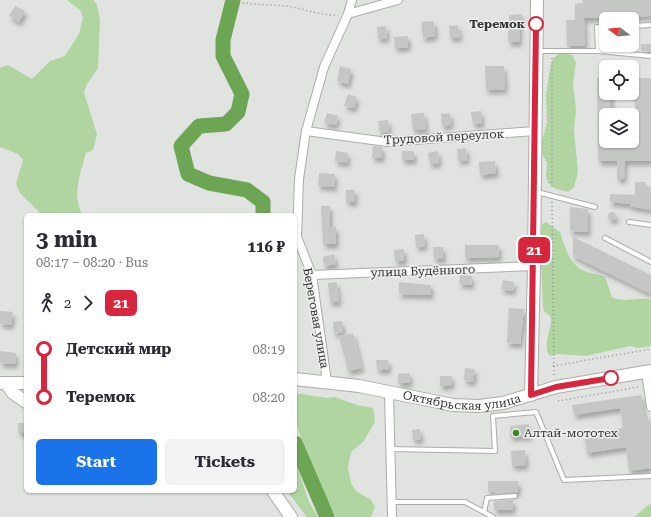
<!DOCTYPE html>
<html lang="en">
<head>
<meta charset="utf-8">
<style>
	:root { --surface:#fff; --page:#f2f2f3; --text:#2b2b33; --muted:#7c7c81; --accent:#1a73e8 }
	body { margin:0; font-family:"Roboto Serif",serif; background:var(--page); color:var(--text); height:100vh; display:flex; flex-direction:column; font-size:15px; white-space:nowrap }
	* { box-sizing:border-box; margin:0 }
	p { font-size:13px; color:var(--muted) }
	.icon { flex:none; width:22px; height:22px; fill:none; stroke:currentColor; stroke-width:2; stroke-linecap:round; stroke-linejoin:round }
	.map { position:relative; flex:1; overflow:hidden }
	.details { position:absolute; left:24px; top:213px; width:273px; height:280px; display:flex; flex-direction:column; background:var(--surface); border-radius:6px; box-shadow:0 1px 3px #0004 }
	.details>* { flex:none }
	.badge { padding:0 8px; border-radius:6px; font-size:14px; line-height:26px }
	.needle { width:26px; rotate:286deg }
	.fabs { position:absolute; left:599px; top:12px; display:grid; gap:8px }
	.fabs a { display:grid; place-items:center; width:40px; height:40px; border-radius:6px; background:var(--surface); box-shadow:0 1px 3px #0004; font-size:20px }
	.map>.badge { position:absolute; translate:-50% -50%; box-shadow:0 0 0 2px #fff }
	.legs { display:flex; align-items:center; gap:6px; height:44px; padding:0 12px; font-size:13px }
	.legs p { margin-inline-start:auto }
	.head { display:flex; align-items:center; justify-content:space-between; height:68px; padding:0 12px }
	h1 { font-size:22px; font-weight:700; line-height:30px }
	.button { display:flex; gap:8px; margin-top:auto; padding:8px 12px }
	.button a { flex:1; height:46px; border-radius:6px; background:var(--accent); color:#fff; font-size:16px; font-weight:700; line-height:46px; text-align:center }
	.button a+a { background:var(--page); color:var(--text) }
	ul { padding:0 12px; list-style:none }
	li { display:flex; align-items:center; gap:14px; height:48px; font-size:15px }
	li i { display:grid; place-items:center; width:6px; height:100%; margin:0 5px; background:currentColor }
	li i::after { content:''; width:10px; height:10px; margin:-5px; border:3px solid; border-radius:50%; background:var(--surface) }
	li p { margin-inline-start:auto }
	li:first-child i { background:linear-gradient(#0000 50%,currentColor 0) }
	li:last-child i { background:linear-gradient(currentColor 50%,#0000 0) }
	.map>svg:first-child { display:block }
</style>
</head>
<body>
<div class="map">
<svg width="651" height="517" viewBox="0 0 651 517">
	<defs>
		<filter id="shadow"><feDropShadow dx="2.5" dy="4.5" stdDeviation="2" flood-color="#0004"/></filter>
	</defs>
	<rect width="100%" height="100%" fill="#e1e3e0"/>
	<g fill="#b0d5a1">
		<path d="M67,0H93L97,5L100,20L98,68L86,86L84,93L97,134L93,150L86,153C81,172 71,196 83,215H42L20,193L16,184L23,160L18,154L0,147V68L8,65L32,79L50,61L65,56L79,34L83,18L80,10Z"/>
		<path d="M559,53L572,55L576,62L573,84L576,109L574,130L578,172L574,187L568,192L556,189L548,183L546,175L547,163L540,149L547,122L546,95L550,68L553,59Z"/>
		<path d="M546,222L560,232C565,247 569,266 587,272C594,274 599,274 605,277L612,297C626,304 637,296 651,300V346L638,348L630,346L586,356L558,354L550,356C542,347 551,331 551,320L550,316L544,311L543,307L540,240L542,224Z"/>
		<path d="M295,393L327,398L335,397L357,405L373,408L375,422L363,442L351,452L348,467L351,483L356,491L371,500L375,507L371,517H336L316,480L311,465L305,451L295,419Z"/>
		<path d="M295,460L309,502L318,517H307L287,491H295Z"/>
		<path d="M651,503V517H634Z"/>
	</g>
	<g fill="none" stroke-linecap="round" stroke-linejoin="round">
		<g stroke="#6ca553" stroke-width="15">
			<path d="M233,0L223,40V56L242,94L238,112L226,124L199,126L181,146L188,174L209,183L247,190L263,202V215"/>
			<path d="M295,443L327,517"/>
		</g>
	</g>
	<g fill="#c5c7c4" filter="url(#shadow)">
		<path d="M582,0H651V16L584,18L585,46H567L566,20H575V4L583,3Z"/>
		<path d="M15,6L25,11L19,22L9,16Z"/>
		<path d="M522,14V22H520L519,42H508L509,15Z"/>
		<path d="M434,21L435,36L423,38L421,22Z"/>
		<path d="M458,25L460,37L450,38L449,26Z"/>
		<path d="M386,26L387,38L378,39L377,27Z"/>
		<path d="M408,36V47L395,48L394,37Z"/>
		<path d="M641,44H651V52L641,51Z"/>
		<path d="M340,66L351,69L348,84L337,81Z"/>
		<path d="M485,66H504L505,89L486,90Z"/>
		<path d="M597,78H606V93H611V115H606V141H632V129H635V96H632V78H651V161H625L624,179H617V161H598Z"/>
		<path d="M348,94L357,97L354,108L344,106Z"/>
		<path d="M481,111L482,123L473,124L471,112Z"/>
		<path d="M327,113L338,116L336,125L324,123Z"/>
		<path d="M424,113L426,129L413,130L411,114Z"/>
		<path d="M450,113L451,125L442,126L441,114Z"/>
		<path d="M388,120L389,132L380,133L378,121Z"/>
		<path d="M373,146L382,147V158H372Z"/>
		<path d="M466,148L467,160L458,161L457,149Z"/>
		<path d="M336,151L348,153L347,163L335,161Z"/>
		<rect x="402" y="151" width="12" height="9"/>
		<path d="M438,151L439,163L430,164L428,153Z"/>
		<path d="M495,161L496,173L480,175L479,162Z"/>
		<path d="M319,173L335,174L334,187L318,186Z"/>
		<path d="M635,182H645L646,187H651L650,210L630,206V204L610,202V194L635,195Z"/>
		<rect x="346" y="190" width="9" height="12"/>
		<path d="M321,206H330V227H336V244H323Z"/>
		<path d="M570,207L588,209V232L570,231Z"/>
		<circle cx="612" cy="216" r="4"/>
		<path d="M424,234L425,246L416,247L415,235Z"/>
		<path d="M573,237L651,275V294L573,256Z"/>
		<path d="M465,245H499V257L465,258Z"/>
		<path d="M433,247H443V259H434Z"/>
		<path d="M404,249V261H395L394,250Z"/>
		<path d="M334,254L336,264L324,266L323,257Z"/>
		<path d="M460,275L472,276L471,285L459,284Z"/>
		<path d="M503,280L514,282L513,291L501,289Z"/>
		<path d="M337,282L339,302H330L328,283Z"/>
		<path d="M399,282L431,285V295L399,294Z"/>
		<path d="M509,308L524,309L520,344L507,343Z"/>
		<path d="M0,311L13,312L11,325L0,324Z"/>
		<path d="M342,321L343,332L334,334L333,322Z"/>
		<path d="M353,333L362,368L348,371L339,336Z"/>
		<path d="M0,351L16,353L15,364L0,363Z"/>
		<path d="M376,360H388L389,369L377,370Z"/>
		<path d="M465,368L475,369L473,382L464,380Z"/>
		<path d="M410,373V383H398V374Z"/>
		<path d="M440,376H452V385L440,386Z"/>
		<path d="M641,395L644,417L648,416L651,436V468L629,471L626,447L587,453L584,434L623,428L620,408L574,415L572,405Z"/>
		<rect x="18" y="423" width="8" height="10"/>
		<path d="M529,424L530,436L510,437V426Z"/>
		<path d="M420,429L421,439L413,440L412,430Z"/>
		<path d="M525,450L526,465L512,466L511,451Z"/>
		<path d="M488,481H518V492L494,494V492H488Z"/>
		<path d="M513,500V510H494V501Z"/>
	</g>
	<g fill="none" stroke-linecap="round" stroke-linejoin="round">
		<g stroke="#abadaa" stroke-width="6">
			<g id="lane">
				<path d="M632,26L651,25"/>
				<path d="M538,51H598L651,56"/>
				<path d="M598,51L597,27H606"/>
				<path d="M537,192L595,207"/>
				<path d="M629,222L651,225"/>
				<path d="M605,238L651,262"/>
				<path d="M390,449L495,451L493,416L536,412L564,480L651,476"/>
				<path d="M392,502H465L493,517"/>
				<path d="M484,512L487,498L515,496"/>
			</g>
		</g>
		<g stroke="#abadaa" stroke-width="10">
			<g id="street">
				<path d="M348,14L398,0"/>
				<path d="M306,131L387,142L535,131"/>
				<path d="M312,275L534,266"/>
				<path d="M646,372L651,407"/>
				<path d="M327,382L312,275L297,237L299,179L306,131L324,67L348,14L352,0"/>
				<path d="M389,392L392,517"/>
			</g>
		</g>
		<g stroke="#abadaa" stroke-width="14">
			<g id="secondary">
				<path id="s1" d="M295,379L359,386L453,405L479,406L503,403L556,387L651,371"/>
				<path d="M1,383H26"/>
				<path d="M6,383L13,393L26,402"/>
				<path d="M531,395L534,266L537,0"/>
				<path d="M273,491L291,517"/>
			</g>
		</g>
		<g stroke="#909290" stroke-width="1.5" stroke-dasharray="1 3" stroke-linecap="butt">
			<path d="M227,0C247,5 265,4 286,6C303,8 320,16 338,15"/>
			<path d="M552,58V190"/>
			<path d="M552,202L554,376"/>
			<path d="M553,366L651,349"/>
			<path d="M558,401L639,387"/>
		</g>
		<use href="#lane" stroke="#fff" stroke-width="4"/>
		<use href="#street" stroke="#fff" stroke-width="8"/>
		<use href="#secondary" stroke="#fff" stroke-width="12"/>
	</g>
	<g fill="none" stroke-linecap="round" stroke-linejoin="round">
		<g stroke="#fff" stroke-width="9">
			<path id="line-1" d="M536,24L531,395L556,387L611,378"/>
		</g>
		<use href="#line-1" stroke="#d7263d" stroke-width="6"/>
	</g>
	<g fill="#fff" stroke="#d7263d" stroke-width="2">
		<circle cx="536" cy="24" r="7"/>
		<circle cx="611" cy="378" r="7"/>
	</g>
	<circle fill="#468525" stroke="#eef0ed" stroke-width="1.5" cx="516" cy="433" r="4"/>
	<g text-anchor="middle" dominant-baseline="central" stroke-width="3" stroke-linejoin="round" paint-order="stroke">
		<g font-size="12" font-weight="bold" fill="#343534" stroke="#eef0ed" text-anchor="end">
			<text x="525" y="24">Теремок</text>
		</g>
		<g font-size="12" fill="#343534" stroke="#eef0ed">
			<text transform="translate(444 137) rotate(-3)">Трудовой переулок</text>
			<text transform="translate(423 271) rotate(-2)">улица Будённого</text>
			<text transform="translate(316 318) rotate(80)">Береговая улица</text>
			<text stroke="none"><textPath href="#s1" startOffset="169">Октябрьская улица</textPath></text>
		</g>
		<g font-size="12" fill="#343534" stroke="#eef0ed" text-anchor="start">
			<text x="524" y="433">Алтай-мототех</text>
		</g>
	</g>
</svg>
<div class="fabs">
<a><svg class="needle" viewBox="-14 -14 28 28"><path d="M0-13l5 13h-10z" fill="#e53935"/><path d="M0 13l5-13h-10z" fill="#7c7c81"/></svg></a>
<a><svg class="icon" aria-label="locate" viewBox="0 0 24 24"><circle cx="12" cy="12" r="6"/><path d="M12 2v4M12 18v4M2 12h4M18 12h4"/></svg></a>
<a><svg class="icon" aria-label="layers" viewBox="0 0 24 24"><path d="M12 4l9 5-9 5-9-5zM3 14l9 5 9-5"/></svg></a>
</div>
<b class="badge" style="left:534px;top:250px;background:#d7263d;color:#fff">21</b>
<section class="details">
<div class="head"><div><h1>3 min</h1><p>08:17 – 08:20 · Bus</p></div><b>116 ₽</b></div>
<div class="legs"><svg class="icon" aria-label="walk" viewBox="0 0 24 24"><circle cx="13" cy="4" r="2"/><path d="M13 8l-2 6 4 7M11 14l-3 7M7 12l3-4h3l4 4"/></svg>2<svg class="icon" aria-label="forward" viewBox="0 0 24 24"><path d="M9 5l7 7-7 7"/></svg><b class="badge" style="background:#d7263d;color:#fff">21</b></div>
<ul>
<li><i style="color:#d7263d"></i><b>Детский мир</b><p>08:19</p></li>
<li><i style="color:#d7263d"></i><b>Теремок</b><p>08:20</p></li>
</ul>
<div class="button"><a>Start</a><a>Tickets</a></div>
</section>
</div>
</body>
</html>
